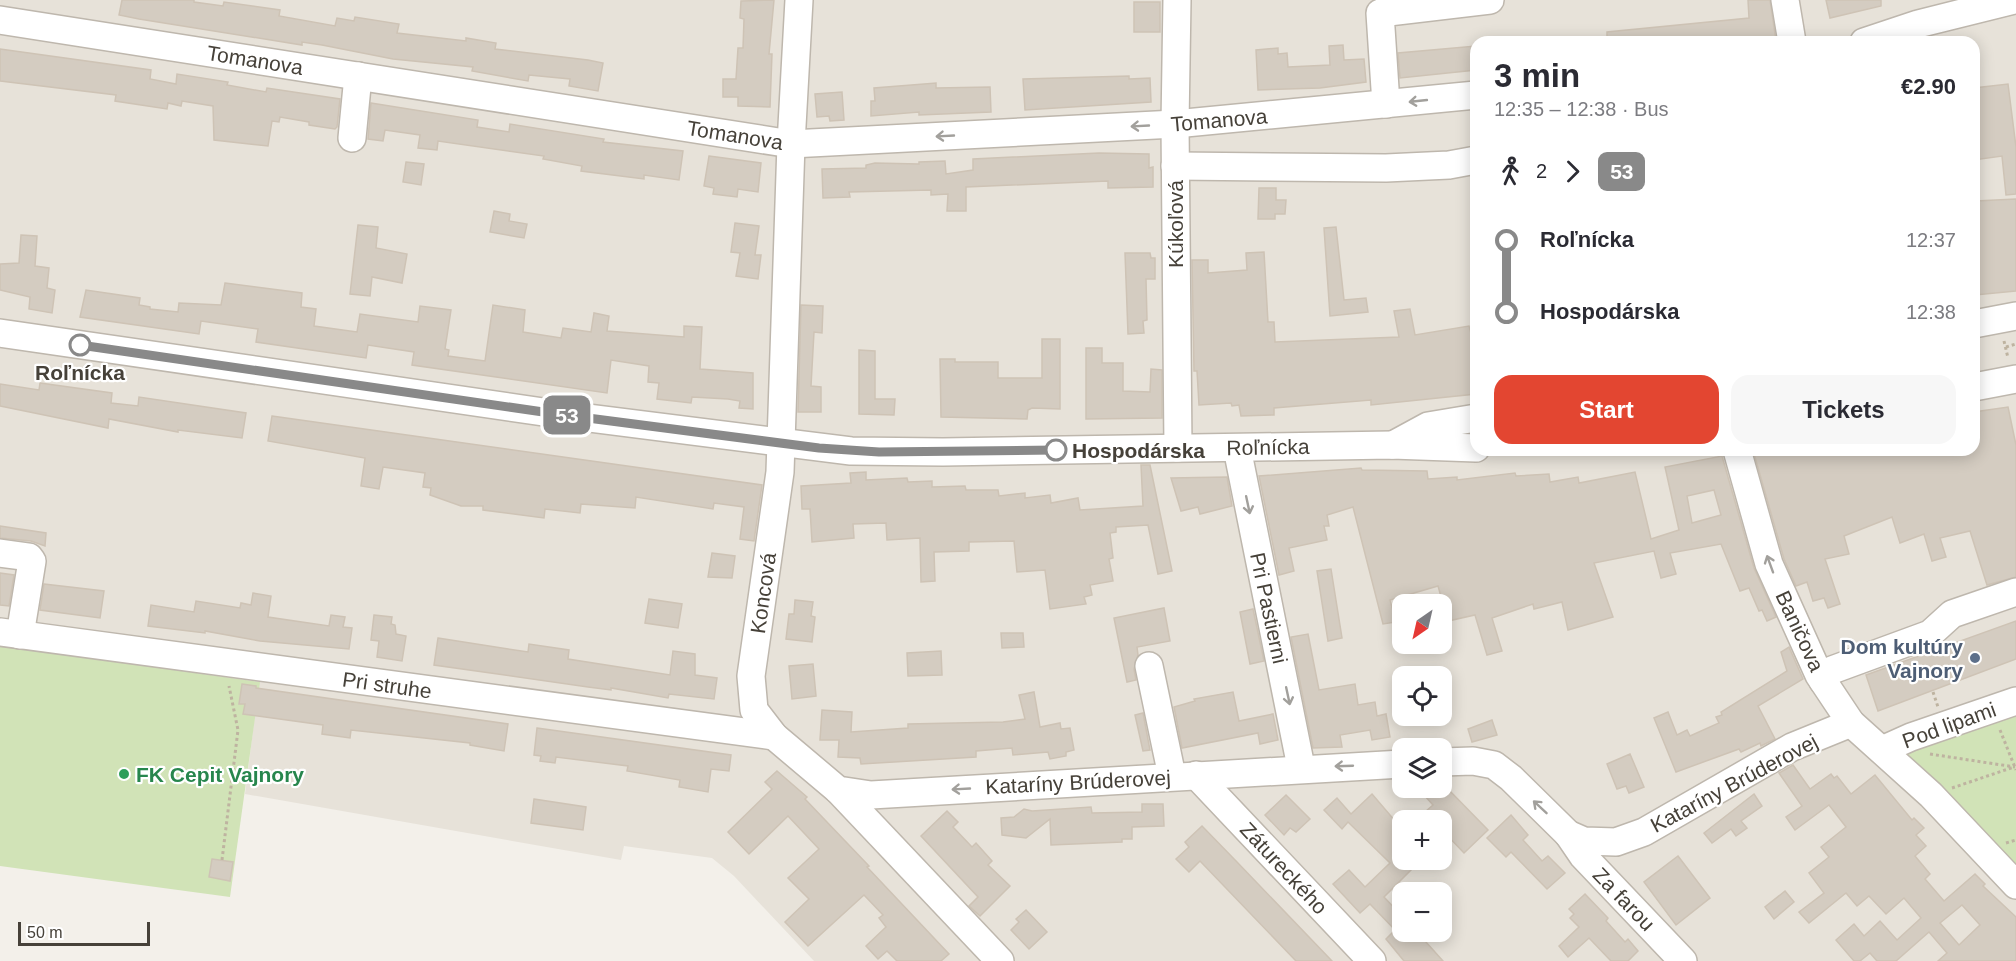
<!DOCTYPE html>
<html lang="en">
<head>
<meta charset="utf-8">
<style>
	:root { --surface:#fff; --page:#f7f7f7; --text:#2b2b33; --muted:#7c7c81; --accent:#e34631 }
	body { margin:0; font-family:Helvetica,sans-serif; background:var(--page); color:var(--text); height:100vh; display:flex; flex-direction:column; font-size:22px; white-space:nowrap }
	* { box-sizing:border-box; margin:0 }
	p { font-size:20px; color:var(--muted) }
	.icon { flex:none; width:33px; height:33px; fill:none; stroke:currentColor; stroke-width:2; stroke-linecap:round; stroke-linejoin:round }
	.map { position:relative; flex:1; overflow:hidden }
	.details { position:absolute; left:1470px; top:36px; width:510px; height:420px; display:flex; flex-direction:column; background:var(--surface); border-radius:18px; box-shadow:0 3px 15px #0003 }
	.details>* { flex:none }
	.badge { padding:0 12px; border-radius:9px; font-size:21px; line-height:39px }
	.needle { width:39px; rotate:214deg }
	.fabs { position:absolute; left:1392px; top:594px; display:grid; gap:12px }
	.fabs a { display:grid; place-items:center; width:60px; height:60px; border-radius:12px; background:var(--surface); box-shadow:0 3px 15px #0003; font-size:30px }
	.scale { position:absolute; left:18px; bottom:15px; width:132px; box-sizing:border-box; padding-left:6px; border:3px solid #464139; border-top:0; font-size:16px; line-height:21px; white-space:nowrap; color:#464139; -webkit-text-stroke:4px #fff; paint-order:stroke }
	.map>.badge { position:absolute; translate:-50% -50%; box-shadow:0 0 0 3px #fff }
	.legs { display:flex; align-items:center; gap:9px; height:66px; padding:0 24px; font-size:20px }
	.legs p { margin-inline-start:auto }
	.overview { display:flex; align-items:center; justify-content:space-between; height:102px; padding:0 24px }
	h1 { font-size:33px; font-weight:700; line-height:45px }
	.primary-button { display:flex; gap:12px; margin-top:auto; padding:12px 24px }
	.primary-button a { flex:1; height:69px; border-radius:18px; background:var(--accent); color:#fff; font-size:24px; font-weight:700; line-height:69px; text-align:center }
	.primary-button a+a { background:var(--page); color:var(--text) }
	ul { padding:0 24px; list-style:none }
	li { display:flex; align-items:center; gap:21px; height:72px; font-size:22px }
	li i { display:grid; place-items:center; width:9px; height:100%; margin:0 8px; background:currentColor }
	li i::after { content:''; width:15px; height:15px; margin:-8px; border:4px solid; border-radius:50%; background:var(--surface) }
	li p { margin-inline-start:auto }
	li:first-child i { background:linear-gradient(#0000 50%,currentColor 0) }
	li:last-child i { background:linear-gradient(currentColor 50%,#0000 0) }
	.map>svg:first-child { display:block }
</style>
</head>
<body>
<div class="map">
<svg width="2016" height="961" viewBox="0 0 2016 961">
	<rect width="100%" height="100%" fill="#f3f0ea"/>
	<path fill="#e7e2d9" fill-rule="evenodd" d="M0,0H2016V961H814L734,876L712,858L624,846L621,860L245,794L259,682L0,645ZM1476,42H1974V450H1476ZM1402,604H1442V644H1402ZM1402,676H1442V716H1402ZM1402,748H1442V788H1402ZM1402,820H1442V860H1402ZM1402,892H1442V932H1402Z"/>
	<g fill="#d1e3b7">
		<path d="M0,645L260,682L230,897L0,866Z"/>
		<path d="M2016,709V870L1904,754Z"/>
	</g>
	<g fill="#d4ccc1" stroke="#cec3b5" stroke-width="1.5" fill-rule="evenodd">
		<path d="M122,0H194V2L223,6L224,2L280,10L279,16L335,26L337,18L354,21L355,17L399,24L397,33L466,41V38L496,43L495,49L588,60L603,63L598,91L569,86L570,79L529,75L528,81L472,71L473,67L393,59L322,45L302,42V45L139,19L119,15Z"/>
		<path d="M774,0L769,54H772L770,107L738,106V97H723V79H736L738,48H743L744,19L740,18L741,1Z"/>
		<path d="M1748,0H1770L1776,41L1607,42V32L1749,18Z"/>
		<path d="M1826,0H1881V6L1830,18Z"/>
		<rect x="1134" y="2" width="26" height="30"/>
		<path d="M1343,45L1344,60L1364,59L1366,82L1320,88L1258,90L1256,50L1278,48V54L1287,53L1288,67L1330,65L1329,46Z"/>
		<path d="M1476,46V70L1400,78L1398,53Z"/>
		<path d="M0,49L151,70L150,79L176,84L177,74L228,82L227,85L266,92L267,88L340,99L337,127L335,129L309,125V122L280,117L279,122L272,121L268,146L214,140L213,106L182,101L181,106L168,103L167,109L115,101L116,95L0,81Z"/>
		<path d="M1129,76V79L1150,78L1151,102L1025,110L1023,79Z"/>
		<path d="M936,83V88L990,87L991,112L919,115V112L871,116V101H875L874,88Z"/>
		<path d="M2008,84L2016,147V194L2006,195L2002,156L1974,160V88Z"/>
		<path d="M842,92L844,120L830,121L829,116L817,117L815,94Z"/>
		<path d="M371,103L478,120L477,127L509,132L510,124L604,139L603,142L683,151L679,180L644,175V179L581,171L582,166L543,159L544,156L438,141L437,150L418,148L420,135L385,130L383,141L368,139Z"/>
		<path d="M1099,153L1149,154V168L1153,167V187L1108,188V181L966,187V211H947L948,194L931,195V190L849,192L850,197L823,198L822,169L866,168V165L875,163L919,164V162L945,161L946,174L973,170V159Z"/>
		<path d="M709,156L761,163L758,192L738,189L737,197L713,194L714,188L704,186Z"/>
		<path d="M406,162L424,164L421,185L403,182Z"/>
		<path d="M1259,188H1276V200H1286L1285,214H1275V219H1258Z"/>
		<path d="M2016,199V291L1975,295L1974,278H1978L1976,201Z"/>
		<path d="M494,211L510,214L509,221L527,224L524,238L490,232Z"/>
		<path d="M735,223L759,226L755,255H761L758,279L736,276L740,253L731,252Z"/>
		<path d="M358,225L378,227L376,248L407,254L402,283L372,277L370,296L350,294Z"/>
		<path d="M1336,227L1344,300L1366,298L1368,312L1330,316L1324,228Z"/>
		<path d="M21,235L37,236L35,266L49,268L47,288L55,290L52,313L29,309L30,297L0,290V264L19,263Z"/>
		<path d="M1264,252L1268,322H1274L1275,342L1399,337L1394,311L1410,309L1415,335L1469,326L1476,352V394L1371,405V400L1274,408V415L1241,416L1239,405L1232,406L1231,403L1199,405L1197,371H1194L1192,260H1208V273L1247,270L1246,253Z"/>
		<path d="M1125,253H1150L1151,258H1155V279H1146L1147,320L1143,321L1144,333L1128,334Z"/>
		<path d="M225,283L302,293L301,307L316,309L314,326L357,332L360,314L418,322L420,306L451,310L445,349L449,350L448,356L485,361L493,305L525,310L523,332L561,338L563,328L591,332L594,313L609,316L607,331L684,337V326L702,327L700,369L753,373V409L739,408L740,401L728,399L692,397L691,403L657,399L659,383L648,382L649,366L611,360L607,393L412,365L414,352L368,345L366,358L256,342L258,329L201,321L199,334L80,317L86,290L140,298L139,305L150,307V309L178,312L179,303L221,305Z"/>
		<path d="M801,305L823,306L822,333L814,332L811,386L821,387V412H798Z"/>
		<path d="M1042,339H1060V409L1032,408L1028,410L1027,419L941,417L940,359H955V362H998V378H1042Z"/>
		<path d="M1086,348H1102V363H1123V391L1150,392L1151,369L1162,370V418L1086,419Z"/>
		<path d="M859,350L875,351V399H895L894,415L859,414Z"/>
		<path d="M40,383L112,393L111,403L138,406L139,397L246,413L242,438L178,430V432L109,419L108,428L0,406V384L39,390Z"/>
		<path d="M2008,407L2016,445V577L1987,585L1970,531L1940,538L1946,557L1932,561L1924,534L1900,543L1892,517L1844,536L1849,554L1825,559L1840,604L1828,608L1824,598L1813,601L1807,582L1796,586L1784,559L1753,450H1974V412Z"/>
		<path d="M272,416L762,485L754,541L740,539L744,507L714,503L713,509L636,497L635,508L581,504L580,513L545,509L544,518L483,510V506H461L430,495L431,488L423,487L425,473L383,467L379,489L361,486L365,458L268,441Z"/>
		<path d="M1722,456L1754,568L1776,617L1767,621L1762,610L1759,611L1749,588L1740,591L1721,544L1670,553L1676,574L1661,578L1654,551L1594,563L1613,617L1568,630L1562,602L1534,609L1533,604L1492,618L1502,651L1487,655L1475,615L1448,621L1438,586L1390,600L1396,622L1383,624L1353,507L1327,515L1329,526H1324L1327,540L1289,548L1294,571L1279,575L1259,476L1361,468L1362,470L1427,471L1428,479L1457,477V480L1515,473L1516,476L1549,474L1550,482L1578,477L1579,483L1635,472L1651,539L1679,530L1665,467ZM1714,490L1721,515L1692,523L1687,496Z"/>
		<path d="M1141,465H1150L1172,571L1158,574L1148,525L1116,527V532L1110,533L1113,558L1109,559L1113,581L1090,585L1092,595L1084,597L1086,604L1050,609L1045,570L1017,572L1014,541L969,542V551L934,552L935,581L921,582L920,538L887,540L886,523L853,524L854,538L812,542L810,509H802L801,486L851,483L850,473L866,472V480L907,478L908,482L932,481V487L965,486L966,490H998L999,496L1025,493V498L1050,495L1051,503L1078,498L1080,510L1143,506Z"/>
		<path d="M1227,477L1232,506L1200,514L1198,507L1181,511L1171,478Z"/>
		<path d="M0,526L46,533L45,546L31,541L0,538Z"/>
		<path d="M712,553L735,556L732,578L708,577Z"/>
		<path d="M1331,569L1342,638L1328,641L1317,571Z"/>
		<path d="M0,573L14,575L9,606L0,605Z"/>
		<path d="M44,584L104,591L100,618L40,610Z"/>
		<path d="M253,593L271,596L268,617L329,626L331,615L345,617L343,627L352,628L349,649L260,641L205,631V633L148,626L151,605L194,612L196,601L240,608L241,603L251,605Z"/>
		<path d="M649,599L682,604L678,628L645,623Z"/>
		<path d="M795,600L813,602L811,616L815,617L812,642L786,639L789,614H794Z"/>
		<path d="M1164,608L1170,641L1137,647L1138,655L1134,669L1136,680L1127,682L1114,618Z"/>
		<path d="M1253,609L1264,661L1250,664L1240,612Z"/>
		<path d="M374,615L392,617L391,624L395,625L396,634L406,636L402,661L377,657L379,641L371,640Z"/>
		<path d="M2016,621V659L1878,711L1866,675Z"/>
		<path d="M1001,633H1023L1024,647L1002,648Z"/>
		<path d="M1308,634L1319,690L1355,684L1358,705L1375,702L1377,716L1386,714L1390,737L1372,740L1370,730L1340,735L1342,747L1313,748L1291,637Z"/>
		<path d="M438,638L528,652L529,644L569,650L568,659L670,675L673,651L695,654V675L717,678L714,699L669,694L668,698L611,688V690L588,687L434,665Z"/>
		<path d="M1789,647L1803,679L1758,706L1775,739L1761,746L1760,743L1741,752L1739,749L1676,772L1654,718L1668,712L1677,735L1687,730L1690,736L1719,723L1716,717L1722,715L1721,712L1787,671L1781,652Z"/>
		<path d="M941,651L942,675L908,676L907,653Z"/>
		<path d="M813,664L816,696L792,699L789,666Z"/>
		<path d="M242,684L256,686V688L508,724L504,751L470,745V743L351,730L350,738L322,734L323,725L243,714L245,704H239Z"/>
		<path d="M1034,692L1040,727L1060,723L1061,729L1070,728L1074,750L1066,752V756L1050,759L1048,752L1013,755L1012,748L976,751V757L861,764L860,758L838,757L839,740H820L822,710L852,712L851,732L908,728V724L1003,722L1025,719L1019,695Z"/>
		<path d="M1233,692L1239,721L1273,714L1278,740L1260,744L1258,733L1182,748L1174,707L1195,701L1194,699Z"/>
		<path d="M1143,713L1150,750L1143,751L1135,715Z"/>
		<path d="M1492,720L1497,735L1472,742L1468,729Z"/>
		<path d="M537,728L731,755L729,771L711,769L708,792L679,787L680,780L627,771L628,766L556,757L555,763L540,761L541,756L534,755Z"/>
		<path d="M1630,754L1644,787L1629,793L1626,786L1617,789L1607,764Z"/>
		<path d="M1793,765L1810,789L1831,774L1834,778L1837,776L1851,794L1875,775L1912,820L1914,818L1924,828L1916,835L1926,846L1915,856L1930,874L1925,879L1944,901L1975,874L1985,884L1983,886L2016,917V961H1938L1947,953L1929,932L1896,961H1877L1870,953L1860,961H1854L1836,940L1854,924L1864,936L1880,921L1897,940L1921,918L1904,898L1886,914L1869,896L1857,906L1846,893L1809,923L1799,912L1824,893L1809,873L1829,857L1821,847L1846,827L1829,805L1795,830L1786,817L1802,806L1779,773ZM1962,905L1980,925L1959,945L1940,923Z"/>
		<path d="M777,771L807,797L805,799L869,866L867,867L949,954L941,961H897L887,951L878,959L866,946L886,927L879,918L883,915L864,895L808,946L785,922L809,899L788,878L819,849L788,816L749,854L728,832L772,789L765,782Z"/>
		<path d="M1431,788H1447L1488,830L1464,853L1442,830V820H1433L1425,812L1433,805L1424,795Z"/>
		<path d="M1372,794L1402,829V860H1421L1384,897L1402,916V932H1417L1443,961H1404L1386,939L1393,932H1397L1370,904L1360,913L1333,884L1349,870L1365,887L1390,863L1348,822L1342,829L1324,810L1337,798L1351,814Z"/>
		<path d="M1754,794L1762,806L1741,821L1747,828L1736,836L1731,829L1712,843L1704,833Z"/>
		<path d="M1286,795L1310,819L1296,832L1290,828L1284,835L1265,815Z"/>
		<path d="M534,799L586,807L583,830L531,823Z"/>
		<path d="M1142,804H1163L1164,826L1132,827V839H1122V842L1051,845L1050,819L1026,838L1002,835L1001,818L1014,817L1024,809L1032,811L1091,807L1092,813L1142,812Z"/>
		<path d="M947,811L958,822L953,827L972,847L976,843L992,861L988,865L1010,886L980,916L969,906L978,897L921,836Z"/>
		<path d="M1511,815L1528,835L1523,840L1542,861L1548,856L1565,873L1547,889L1511,852L1506,857L1487,838Z"/>
		<path d="M1202,826L1237,862L1332,961H1296L1200,861L1189,872L1176,859L1189,847L1185,842Z"/>
		<path d="M1678,856L1710,898L1676,925L1644,882Z"/>
		<path d="M212,859L233,862L230,881L209,877Z"/>
		<path d="M1785,891L1794,902L1774,919L1765,907Z"/>
		<path d="M1585,894L1608,918L1606,921L1625,942L1628,939L1638,951L1628,961H1611L1589,938L1568,957L1559,946L1579,927L1570,918L1574,914L1569,909Z"/>
		<path d="M1026,910L1047,932L1029,949L1011,930L1019,922L1016,919Z"/>
	</g>
	<g fill="none" stroke-linecap="round" stroke-linejoin="round">
		<g stroke="#beb7ad" stroke-width="30">
			<g id="minor">
				<path d="M799,0L791,144L780,472L751,676L754,710L774,736L838,790L871,795L1402,764"/>
				<path d="M1177,0L1175,124L1178,448"/>
				<path d="M1785,0L1792,42"/>
				<path d="M0,20L791,144L1175,124L1476,95"/>
				<path d="M1864,42L1918,24L2014,0"/>
				<path d="M1386,104L1380,13L1490,0"/>
				<path d="M352,138L358,76"/>
				<path d="M1175,166L1386,168L1449,165L1476,160"/>
				<path d="M1974,324L2016,316"/>
				<path d="M0,333L557,414L851,451L943,452L1392,445L1476,448"/>
				<path d="M1974,387L2016,379"/>
				<path d="M1393,445L1428,426L1476,418"/>
				<path d="M1237,448L1301,767"/>
				<path d="M1737,450L1769,564L1819,675L1851,723L1931,795L2016,885"/>
				<path d="M0,553L29,557L32,561L20,635"/>
				<path d="M0,632L774,736"/>
				<path d="M1149,666L1172,776"/>
				<path d="M1823,681L1832,670L1930,634L1952,614L2016,592"/>
				<path d="M1882,750L1911,737L2016,701"/>
				<path d="M1442,762L1473,761L1494,765L1511,778L1568,834L1584,841L1616,842L1644,832L1792,747L1851,723"/>
				<path d="M1196,775L1372,961"/>
				<path d="M838,790L1000,961"/>
				<path d="M1568,834L1583,856L1683,961"/>
			</g>
		</g>
		<g stroke="#beb3a0" stroke-width="3" stroke-dasharray="3 3" stroke-linecap="butt">
			<path d="M2004,341L2008,358"/>
			<path d="M2006,347L2016,344"/>
			<path d="M1933,692L1938,707"/>
			<path d="M2000,730L2016,770"/>
			<path d="M1930,754L2015,767"/>
			<path d="M1952,788L2014,767"/>
			<path d="M2006,843L2016,840"/>
			<path d="M222,860L238,730L229,686"/>
		</g>
		<use href="#minor" stroke="#fff" stroke-width="27"/>
	</g>
	<defs><path id="oneway-shaft" d="M-6 0H5M1.5-3L5.5 0L1.5 3" fill="none" stroke-width="1.6" stroke-linecap="round" stroke-linejoin="round" transform="scale(1.5)"/></defs>
	<g stroke="#a2a09c">
		<use href="#oneway-shaft" transform="translate(1418 101) rotate(174)"/>
		<use href="#oneway-shaft" transform="translate(1140 126) rotate(177)"/>
		<use href="#oneway-shaft" transform="translate(945 136) rotate(177)"/>
		<use href="#oneway-shaft" transform="translate(1248 505) rotate(78)"/>
		<use href="#oneway-shaft" transform="translate(1770 564) rotate(-110)"/>
		<use href="#oneway-shaft" transform="translate(1288 696) rotate(78)"/>
		<use href="#oneway-shaft" transform="translate(1344 766) rotate(178)"/>
		<use href="#oneway-shaft" transform="translate(961 789) rotate(177)"/>
		<use href="#oneway-shaft" transform="translate(1540 807) rotate(-137)"/>
	</g>
	<g fill="none" stroke-linecap="round" stroke-linejoin="round">
		<g stroke="#fff" stroke-width="14">
			<path id="line-1" d="M80,345L557,414L819,448L879,452L1056,450"/>
		</g>
		<use href="#line-1" stroke="#898989" stroke-width="9"/>
	</g>
	<g fill="#fff" stroke="#898989" stroke-width="3">
		<circle cx="80" cy="345" r="10"/>
		<circle cx="1056" cy="450" r="10"/>
	</g>
	<circle fill="#5c6f8a" stroke="#fff" stroke-width="2" cx="1975" cy="658" r="6"/>
	<circle fill="#2e9e5b" stroke="#fff" stroke-width="2" cx="124" cy="774" r="6"/>
	<g text-anchor="middle" dominant-baseline="central" stroke-width="4.5" stroke-linejoin="round" paint-order="stroke">
		<g font-size="21" fill="#464139" stroke="#fff">
			<text transform="translate(255 60) rotate(9)">Tomanova</text>
			<text transform="translate(1219 120) rotate(-5)">Tomanova</text>
			<text transform="translate(735 135) rotate(9)">Tomanova</text>
			<text transform="translate(1175 224) rotate(-90)">Kúkoľová</text>
			<text transform="translate(1268 447) rotate(-1)">Roľnícka</text>
			<text transform="translate(763 593) rotate(-82)">Koncová</text>
			<text transform="translate(1269 608) rotate(78)">Pri Pastierni</text>
			<text transform="translate(1800 631) rotate(65)">Baničova</text>
			<text transform="translate(387 685) rotate(8)">Pri struhe</text>
			<text transform="translate(1949 725) rotate(-20)">Pod lipami</text>
			<text transform="translate(1078 782) rotate(-3)">Kataríny Brúderovej</text>
			<text transform="translate(1734 783) rotate(-28)">Kataríny Brúderovej</text>
			<text transform="translate(1284 868) rotate(47)">Zátureckého</text>
			<text transform="translate(1624 899) rotate(46)">Za farou</text>
		</g>
		<g font-size="21" font-weight="bold" fill="#464139" stroke="#fff">
			<text x="80" y="372">Roľnícka</text>
			<text x="1072" y="450" text-anchor="start">Hospodárska</text>
		</g>
		<g font-size="21" font-weight="bold" fill="#4e5e75" stroke="#fff" text-anchor="end">
			<text x="1963" y="646">Dom kultúry<tspan x="1963" dy="24">Vajnory</tspan></text>
		</g>
		<g font-size="21" font-weight="bold" fill="#27864d" stroke="#fff" text-anchor="start">
			<text x="136" y="774">FK Cepit Vajnory</text>
		</g>
	</g>
</svg>
<div class="fabs">
<a><svg class="needle" viewBox="-14 -14 28 28"><path d="M0-13l5 13h-10z" fill="#e53935"/><path d="M0 13l5-13h-10z" fill="#7c7c81"/></svg></a>
<a><svg class="icon" aria-label="locate" viewBox="0 0 24 24"><circle cx="12" cy="12" r="6"/><path d="M12 2v4M12 18v4M2 12h4M18 12h4"/></svg></a>
<a><svg class="icon" aria-label="layers" viewBox="0 0 24 24"><path d="M12 4l9 5-9 5-9-5zM3 14l9 5 9-5"/></svg></a>
<a>+</a>
<a>−</a>
</div>
<div class="scale">50 m</div>
<b class="badge" style="left:567px;top:415px;background:#898989;color:#fff">53</b>
<section class="details">
<div class="overview"><div><h1>3 min</h1><p>12:35 – 12:38 · Bus</p></div><b>€2.90</b></div>
<div class="legs"><svg class="icon" aria-label="walk" viewBox="0 0 24 24"><circle cx="13" cy="4" r="2"/><path d="M13 8l-2 6 4 7M11 14l-3 7M7 12l3-4h3l4 4"/></svg>2<svg class="icon" aria-label="forward" viewBox="0 0 24 24"><path d="M9 5l7 7-7 7"/></svg><b class="badge" style="background:#898989;color:#fff">53</b></div>
<ul>
<li><i style="color:#898989"></i><b>Roľnícka</b><p>12:37</p></li>
<li><i style="color:#898989"></i><b>Hospodárska</b><p>12:38</p></li>
</ul>
<div class="primary-button"><a>Start</a><a>Tickets</a></div>
</section>
</div>
</body>
</html>
